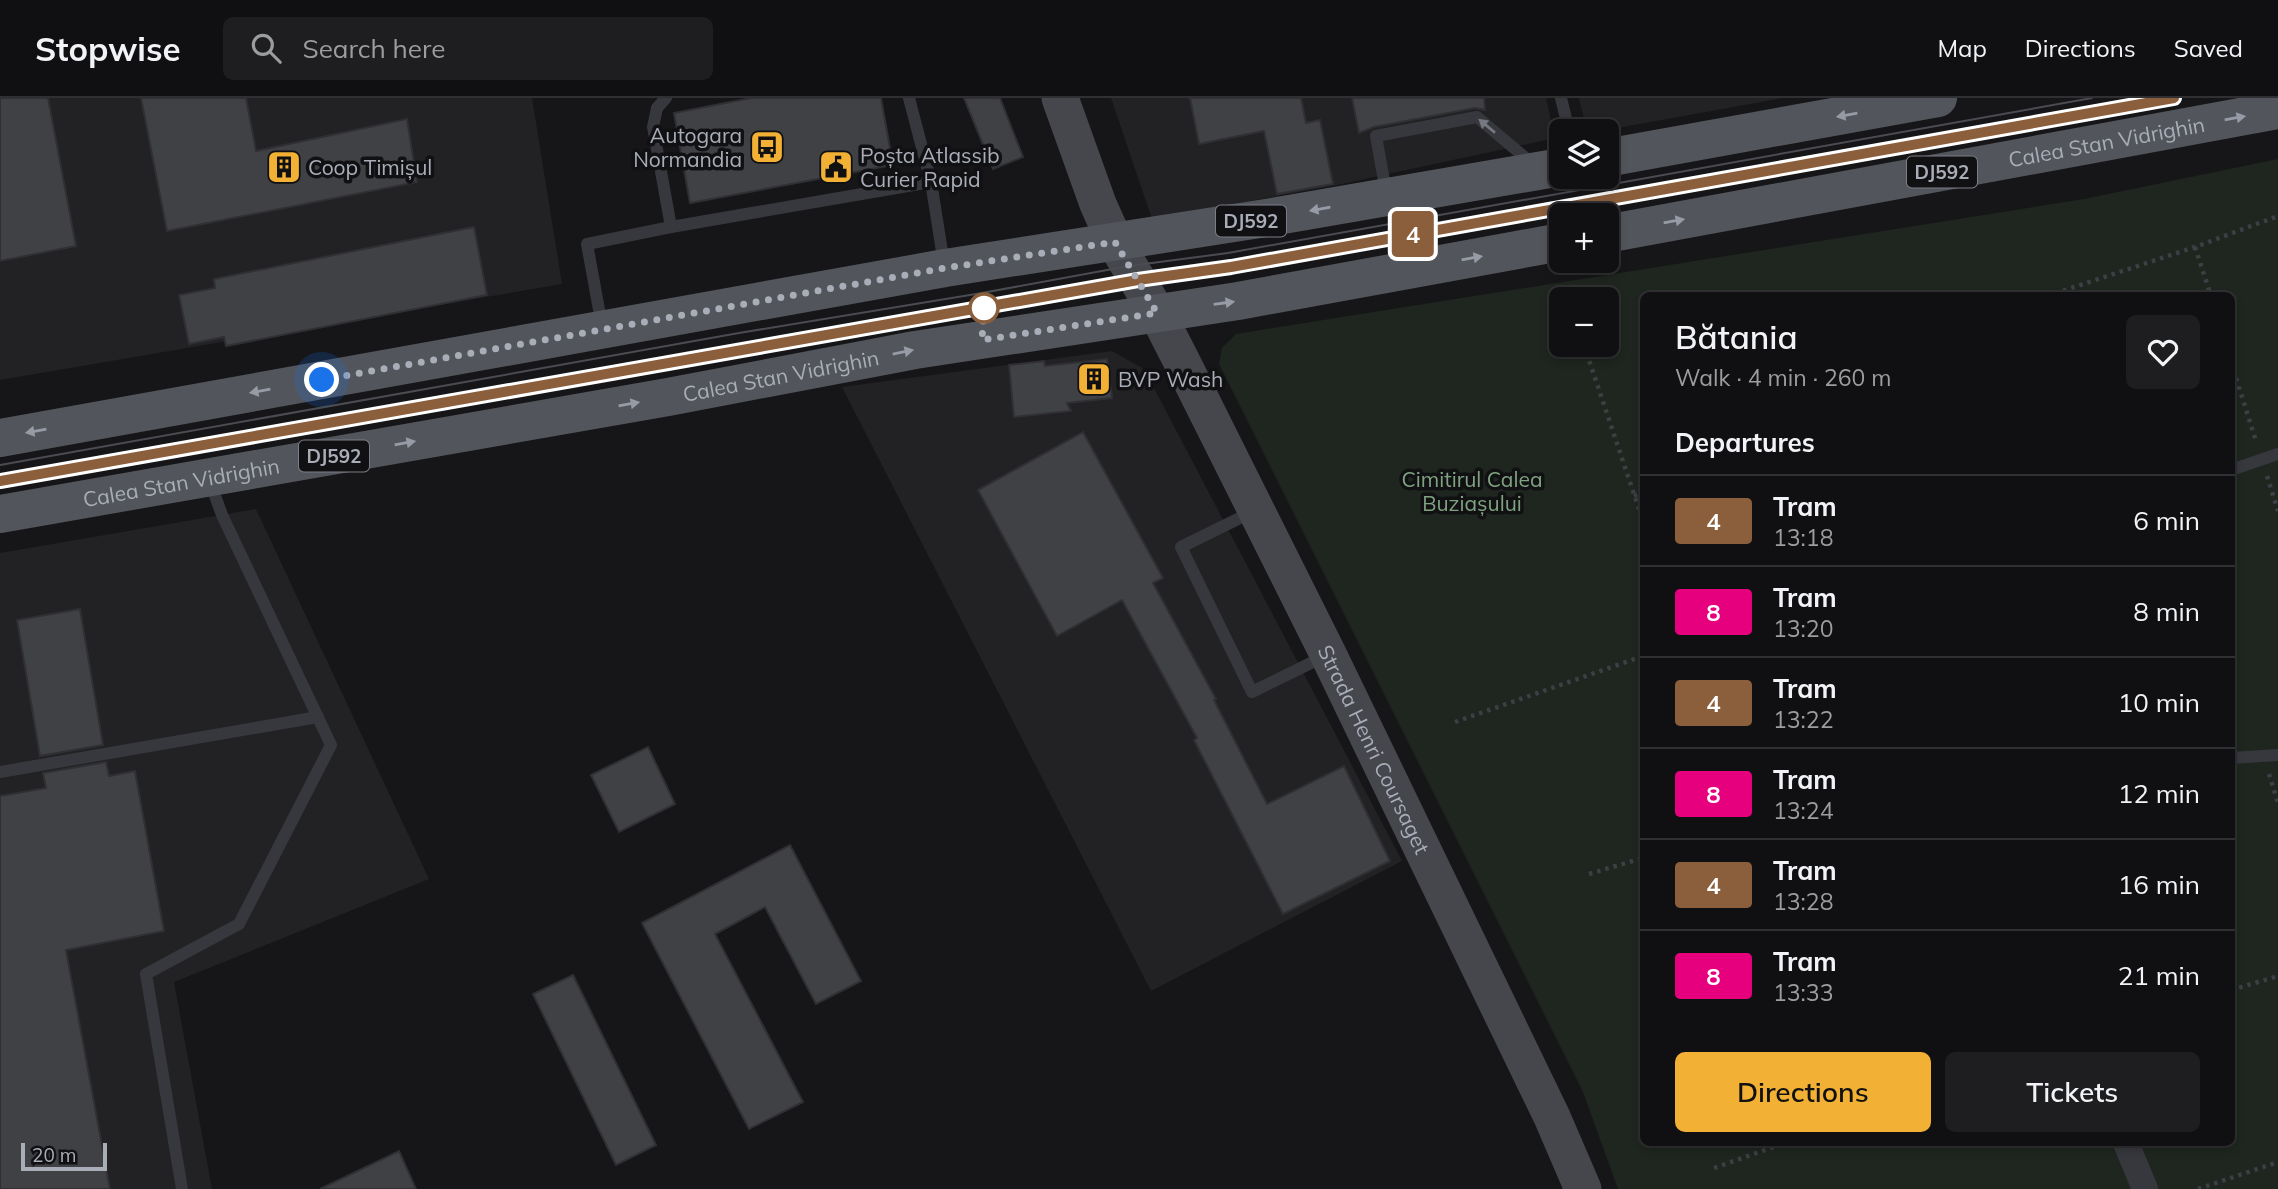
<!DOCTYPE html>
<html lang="en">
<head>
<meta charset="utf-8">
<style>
	:root { --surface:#101012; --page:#1e1e20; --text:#f1f3f6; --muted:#9c9d9f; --line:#303032; --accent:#f2b134 }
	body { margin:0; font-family:Mulish,sans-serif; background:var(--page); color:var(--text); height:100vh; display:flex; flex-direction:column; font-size:26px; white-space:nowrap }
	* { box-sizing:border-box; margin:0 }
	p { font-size:23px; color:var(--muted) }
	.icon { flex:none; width:38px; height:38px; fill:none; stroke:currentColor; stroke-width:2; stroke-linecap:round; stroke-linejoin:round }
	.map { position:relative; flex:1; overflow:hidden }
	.side { position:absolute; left:1640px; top:194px; width:595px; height:854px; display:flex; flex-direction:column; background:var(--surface); border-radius:10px; box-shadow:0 4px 10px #0003,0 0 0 2px var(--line) }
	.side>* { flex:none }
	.badge { padding:0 14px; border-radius:5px; font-size:24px; line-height:46px }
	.tools { position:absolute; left:1549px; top:21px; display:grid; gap:14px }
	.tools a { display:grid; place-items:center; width:70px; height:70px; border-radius:10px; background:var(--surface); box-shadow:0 4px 10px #0003,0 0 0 2px var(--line); font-size:35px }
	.scale { position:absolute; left:21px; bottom:18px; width:86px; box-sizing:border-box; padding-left:7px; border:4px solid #a8adb8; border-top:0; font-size:19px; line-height:24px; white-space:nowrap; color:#a8adb8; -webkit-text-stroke:5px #111113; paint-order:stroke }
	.you { position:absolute; width:35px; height:35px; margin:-18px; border:5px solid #fff; border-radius:50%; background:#1a73e8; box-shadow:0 0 0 10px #1a73e833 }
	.map>.badge { position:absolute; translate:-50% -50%; box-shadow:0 0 0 4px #fff }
	h2 { padding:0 35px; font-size:26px; line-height:63px }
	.round { display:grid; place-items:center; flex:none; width:74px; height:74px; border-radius:10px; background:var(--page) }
	.summary { display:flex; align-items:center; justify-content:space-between; height:119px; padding:0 35px }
	h1 { font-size:33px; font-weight:600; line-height:52px }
	.primary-button { display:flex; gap:14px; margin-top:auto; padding:14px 35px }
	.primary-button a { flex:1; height:80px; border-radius:10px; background:var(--accent); color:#111; font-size:28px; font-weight:600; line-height:80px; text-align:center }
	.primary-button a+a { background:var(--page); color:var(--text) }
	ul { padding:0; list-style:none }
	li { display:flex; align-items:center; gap:21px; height:91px; padding:0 35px; border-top:2px solid var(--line) }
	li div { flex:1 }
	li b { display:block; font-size:26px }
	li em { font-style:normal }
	li .badge { min-width:77px; font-weight:700; text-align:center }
	header { display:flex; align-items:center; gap:42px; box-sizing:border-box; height:98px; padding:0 35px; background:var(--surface); border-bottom:2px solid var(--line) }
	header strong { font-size:33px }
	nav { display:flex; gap:38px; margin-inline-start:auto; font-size:24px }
	.search { width:490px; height:63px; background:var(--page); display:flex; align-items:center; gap:18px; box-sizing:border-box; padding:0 24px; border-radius:10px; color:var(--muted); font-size:26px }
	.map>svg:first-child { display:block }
</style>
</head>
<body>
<header>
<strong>Stopwise</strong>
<div class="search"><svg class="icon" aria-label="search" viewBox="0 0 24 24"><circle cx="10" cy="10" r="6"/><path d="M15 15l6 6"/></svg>Search here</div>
<nav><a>Map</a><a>Directions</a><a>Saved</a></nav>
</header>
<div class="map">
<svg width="2278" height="1091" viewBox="0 0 2278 1091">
	<rect width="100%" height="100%" fill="#161618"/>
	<g fill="#222225">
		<path d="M0,0H532L562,186L0,282Z"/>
		<path d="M1111,0H1546L1555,40L1337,87L1152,121Z"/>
		<path d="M1579,0H1783L1601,33H1587Z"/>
		<path d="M1112,253L1144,271L1402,763L1151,893L842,289Z"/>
		<path d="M256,411L429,781L174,884L212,1091H0V455Z"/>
	</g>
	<path fill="#1e261f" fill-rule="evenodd" d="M2278,61V1091H1618L1583,994L1219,266L1222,250L1236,236L2084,101ZM1643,198H2231V1045H1643ZM1561,201H1606V247H1561Z"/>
	<g fill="#404145" stroke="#303034" stroke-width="2">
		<path d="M0,0H48L76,148L0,163Z"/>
		<path d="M141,0H246L256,53L407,21L417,84L167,133Z"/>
		<path d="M751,0H881L893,67L690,105L674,15Z"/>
		<path d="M964,0H1000L1023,59L993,71Z"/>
		<path d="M1190,0H1301L1306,25L1320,22L1333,86L1277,96L1264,33L1199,46Z"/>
		<path d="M1352,0H1484L1485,12L1475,10L1374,29L1359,35Z"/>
		<path d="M474,129L487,197L226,248L224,239L189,246L179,197L215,190L214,181Z"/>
		<path d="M1107,261L1112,300L1067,305L1071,313L1014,319L1009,267L1044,263L1045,268Z"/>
		<path d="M1083,334L1163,480L1153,485L1216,601L1214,602L1267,706L1344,668L1390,763L1283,816L1194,642L1197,640L1122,502L1057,538L978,392Z"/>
		<path d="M80,511L103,647L40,658L17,522Z"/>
		<path d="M648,649L675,706L619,734L591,677Z"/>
		<path d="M106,664L109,678L135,673L164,833L66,852L110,1091H0V698L46,690L43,675Z"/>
		<path d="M790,747L861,883L816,906L765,809L715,836L803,1004L749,1031L642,825Z"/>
		<path d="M573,877L656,1047L616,1067L533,896Z"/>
		<path d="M399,1053L416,1091H320Z"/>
	</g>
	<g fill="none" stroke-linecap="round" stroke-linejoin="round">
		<g stroke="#3d3f44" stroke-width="4.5" stroke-dasharray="3.5 5" stroke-linecap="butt">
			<path d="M2195,149L2211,198"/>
			<path d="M2047,198L2195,149L2278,118"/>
			<path d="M1584,247L1643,423"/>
			<path d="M2231,264L2256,343"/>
			<path d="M2267,378L2278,413"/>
			<path d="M1634,398L1643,394"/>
			<path d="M1455,624L1643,558"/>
			<path d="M2269,676L2278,705"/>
			<path d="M1589,776L1643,760"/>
			<path d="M2231,892L2278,878"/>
			<path d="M1714,1070L1785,1045"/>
			<path d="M2198,1091L2278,1064"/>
		</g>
		<g stroke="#37383d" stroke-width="12">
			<path d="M666,0L657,10L653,29L671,129L931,84"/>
			<path d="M909,0L931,84L944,166"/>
			<path d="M1561,0L1569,33"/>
			<path d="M1386,94L1376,38L1477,19L1534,67"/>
			<path d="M602,228L587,146L671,129"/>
			<path d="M2231,372L2278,356"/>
			<path d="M1254,413L1181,449L1252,594L1325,558"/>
			<path d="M2231,660L2278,657"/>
			<path d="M0,674L318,619"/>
			<path d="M182,1091L146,876L239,826L331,647L222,417L210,384"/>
		</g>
		<path stroke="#37383d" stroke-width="26" d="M2126,1045L2145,1091"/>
		<path stroke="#45474d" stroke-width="37" id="s1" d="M1060,0L1098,106L1115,144L1157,215L1184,268L1328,556L1552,1019L1583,1091"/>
		<g stroke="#53555c" stroke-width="38">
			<path d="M1606,60L1938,0"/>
			<path id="s2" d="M1606,136L2278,12"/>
			<path d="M0,340L945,170L1266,120L1561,69"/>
			<path id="s3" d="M0,416L668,299L915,252L1238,203L1561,144"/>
		</g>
		<g stroke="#4a4c52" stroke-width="2">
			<path d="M0,367L739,235L982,195L1129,168L1228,155L2092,0"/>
			<path d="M0,383L1138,182L1231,169L2174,0"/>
		</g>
	</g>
	<defs><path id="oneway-solid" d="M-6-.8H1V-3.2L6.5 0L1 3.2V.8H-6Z" transform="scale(1.75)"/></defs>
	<g fill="#979ba6">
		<use href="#oneway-solid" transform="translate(1847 17) rotate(170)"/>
		<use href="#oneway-solid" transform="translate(2235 20) rotate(-10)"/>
		<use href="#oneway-solid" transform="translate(1320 111) rotate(170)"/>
		<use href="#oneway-solid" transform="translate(1674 123) rotate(-10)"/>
		<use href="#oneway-solid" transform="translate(1472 160) rotate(-10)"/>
		<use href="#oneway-solid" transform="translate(1224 205) rotate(-8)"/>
		<use href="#oneway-solid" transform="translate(903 254) rotate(-11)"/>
		<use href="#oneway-solid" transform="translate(260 293) rotate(170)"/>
		<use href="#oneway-solid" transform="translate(629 306) rotate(-10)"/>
		<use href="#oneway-solid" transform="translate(36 333) rotate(170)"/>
		<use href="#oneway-solid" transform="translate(405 345) rotate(-10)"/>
	</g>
	<use fill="#757881" href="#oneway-solid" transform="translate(1487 28) rotate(-140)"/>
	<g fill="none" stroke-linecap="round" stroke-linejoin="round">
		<g stroke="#fff" stroke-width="16">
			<path id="line" d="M0,383L1138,182L1231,169L2174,0"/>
		</g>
		<use href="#line" stroke="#8b5e3c" stroke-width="10"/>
		<path stroke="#a8adb8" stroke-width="7" stroke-dasharray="0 12.6" d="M322,282L945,170L1115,144L1157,215L982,242L984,210"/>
	</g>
	<defs>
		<g id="bus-square" transform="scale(1.75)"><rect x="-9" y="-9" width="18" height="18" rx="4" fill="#f2b134" stroke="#111113"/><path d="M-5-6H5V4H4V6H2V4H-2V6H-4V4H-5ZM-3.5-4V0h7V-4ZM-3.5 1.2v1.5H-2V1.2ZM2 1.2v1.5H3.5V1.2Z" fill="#111"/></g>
		<g id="building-square" transform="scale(1.75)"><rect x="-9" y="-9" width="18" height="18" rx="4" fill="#f2b134" stroke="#111113"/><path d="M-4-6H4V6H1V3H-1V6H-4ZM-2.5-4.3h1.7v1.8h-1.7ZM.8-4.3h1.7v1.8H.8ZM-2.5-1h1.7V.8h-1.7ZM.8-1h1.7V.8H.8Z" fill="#111"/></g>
		<g id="civic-square" transform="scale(1.75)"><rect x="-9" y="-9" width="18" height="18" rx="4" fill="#f2b134" stroke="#111113"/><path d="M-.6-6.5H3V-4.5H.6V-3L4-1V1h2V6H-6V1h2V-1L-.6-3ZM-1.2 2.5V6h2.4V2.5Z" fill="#111"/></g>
	</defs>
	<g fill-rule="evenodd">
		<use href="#bus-square" x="767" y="49"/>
		<use href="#building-square" x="284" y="69"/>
		<use href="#civic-square" x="836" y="69"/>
		<use href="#building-square" x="1094" y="281"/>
	</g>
	<circle fill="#fff" stroke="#8b5e3c" stroke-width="3.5" cx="984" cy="210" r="14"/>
	<g text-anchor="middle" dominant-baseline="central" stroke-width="7" stroke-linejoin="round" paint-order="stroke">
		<g fill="#111113" stroke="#7b7e86" stroke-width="2">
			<rect x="1907" y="58.5" width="70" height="31" rx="5"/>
			<rect x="1216" y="107.5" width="70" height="31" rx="5"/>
			<rect x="299" y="342.5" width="70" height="31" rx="5"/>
		</g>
		<g font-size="19" font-weight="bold" fill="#a8adb8">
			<text x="1942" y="74">DJ592</text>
			<text x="1251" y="123">DJ592</text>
			<text x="334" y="358">DJ592</text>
		</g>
		<g font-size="21" fill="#a8adb8" stroke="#111113" text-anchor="start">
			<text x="742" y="37" text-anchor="end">Autogara<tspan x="742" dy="24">Normandia</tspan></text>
			<text x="860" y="57">Poșta Atlassib<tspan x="860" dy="24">Curier Rapid</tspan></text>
			<text x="308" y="69">Coop Timișul</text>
			<text x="1118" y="281">BVP Wash</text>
		</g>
		<g font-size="21" fill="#a8adb8" stroke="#111113">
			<text stroke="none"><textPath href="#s2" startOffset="509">Calea Stan Vidrighin</textPath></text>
			<text stroke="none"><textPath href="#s3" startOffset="793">Calea Stan Vidrighin</textPath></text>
			<text stroke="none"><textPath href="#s3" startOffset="184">Calea Stan Vidrighin</textPath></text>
			<text stroke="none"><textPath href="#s1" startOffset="724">Strada Henri Coursaget</textPath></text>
		</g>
		<g font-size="21" fill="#7fa381" stroke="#111113">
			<text x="1472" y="381">Cimitirul Calea<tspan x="1472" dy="24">Buziașului</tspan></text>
		</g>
	</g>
</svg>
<div class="tools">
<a><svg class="icon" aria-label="layers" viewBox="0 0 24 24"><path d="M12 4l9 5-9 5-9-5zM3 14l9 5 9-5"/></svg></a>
<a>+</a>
<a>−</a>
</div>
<div class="scale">20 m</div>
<div class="you" style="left:322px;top:282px"></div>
<b class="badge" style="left:1413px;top:136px;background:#8b5e3c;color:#fff">4</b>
<section class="side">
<div class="summary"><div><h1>Bătania</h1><p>Walk · 4 min · 260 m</p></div><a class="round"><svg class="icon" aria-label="heart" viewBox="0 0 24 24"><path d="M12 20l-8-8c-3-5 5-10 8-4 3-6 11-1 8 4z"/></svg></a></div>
<h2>Departures</h2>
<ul>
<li><span class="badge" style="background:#8b5e3c;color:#fff">4</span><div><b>Tram</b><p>13:18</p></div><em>6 min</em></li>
<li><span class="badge" style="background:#e6007e;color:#fff">8</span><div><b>Tram</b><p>13:20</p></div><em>8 min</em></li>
<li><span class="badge" style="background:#8b5e3c;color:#fff">4</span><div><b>Tram</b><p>13:22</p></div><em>10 min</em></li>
<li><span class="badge" style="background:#e6007e;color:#fff">8</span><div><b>Tram</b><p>13:24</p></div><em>12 min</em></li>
<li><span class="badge" style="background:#8b5e3c;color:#fff">4</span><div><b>Tram</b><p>13:28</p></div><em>16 min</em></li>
<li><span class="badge" style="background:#e6007e;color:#fff">8</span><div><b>Tram</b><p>13:33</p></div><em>21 min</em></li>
</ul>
<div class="primary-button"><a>Directions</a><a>Tickets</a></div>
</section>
</div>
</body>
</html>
